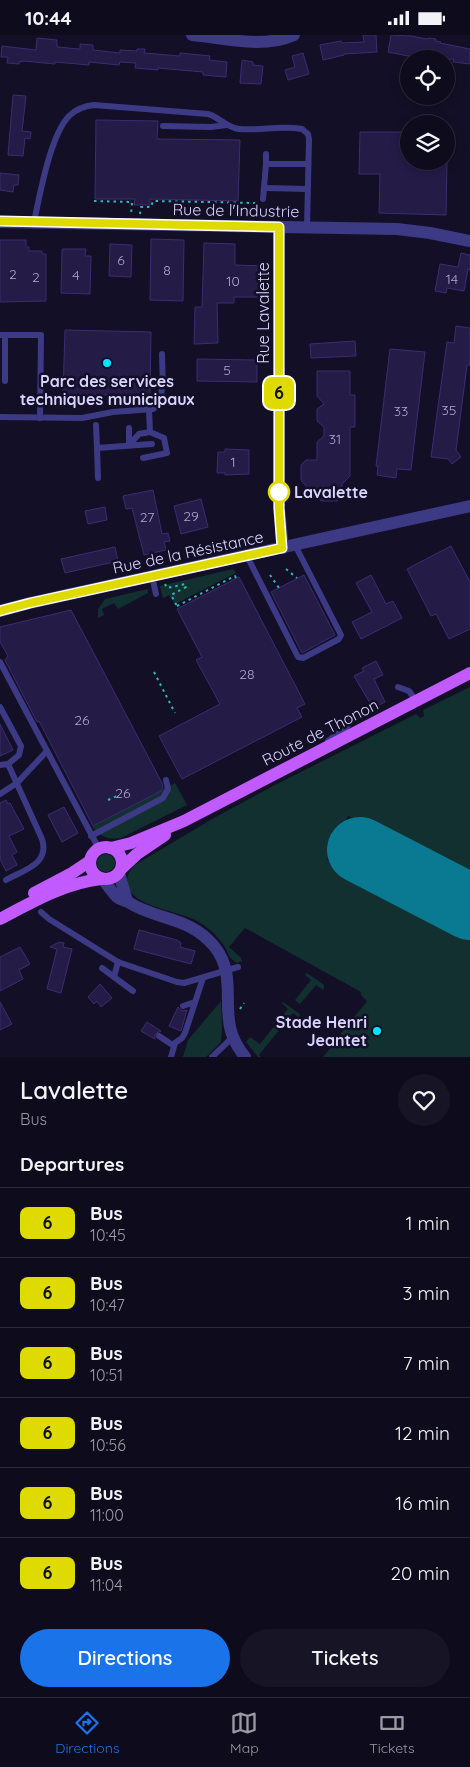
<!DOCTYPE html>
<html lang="en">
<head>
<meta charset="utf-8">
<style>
	:root { --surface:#0e0b1c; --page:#171425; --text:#f1f3f6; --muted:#9b9ba3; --line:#2e2b3b; --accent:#1a73e8 }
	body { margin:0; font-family:Quicksand,sans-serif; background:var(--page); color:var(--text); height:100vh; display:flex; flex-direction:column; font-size:19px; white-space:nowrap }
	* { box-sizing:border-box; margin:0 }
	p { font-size:16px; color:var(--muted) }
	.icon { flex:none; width:28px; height:28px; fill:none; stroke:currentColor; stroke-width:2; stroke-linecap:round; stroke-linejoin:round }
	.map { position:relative; height:1022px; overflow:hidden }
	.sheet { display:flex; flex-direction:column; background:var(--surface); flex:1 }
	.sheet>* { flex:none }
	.badge { padding:0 10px; border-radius:8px; font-size:18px; line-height:32px }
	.buttons { position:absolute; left:400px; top:15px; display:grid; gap:10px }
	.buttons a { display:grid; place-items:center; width:55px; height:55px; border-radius:50%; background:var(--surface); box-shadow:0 2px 12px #0003,0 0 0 1px var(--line); font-size:25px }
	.map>.badge { position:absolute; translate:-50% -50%; box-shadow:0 0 0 2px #fff }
	h2 { padding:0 20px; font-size:19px; line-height:45px }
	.round { display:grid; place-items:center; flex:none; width:52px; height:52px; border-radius:26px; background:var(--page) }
	.overview { display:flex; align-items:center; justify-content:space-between; height:85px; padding:0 20px }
	h1 { font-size:24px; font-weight:600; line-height:38px }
	.primary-button { display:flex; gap:10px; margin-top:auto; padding:10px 20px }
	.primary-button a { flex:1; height:58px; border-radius:30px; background:var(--accent); color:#fff; font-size:20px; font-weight:600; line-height:58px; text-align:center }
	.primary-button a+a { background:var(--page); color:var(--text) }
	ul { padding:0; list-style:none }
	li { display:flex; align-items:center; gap:15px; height:70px; padding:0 20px; border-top:1px solid var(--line) }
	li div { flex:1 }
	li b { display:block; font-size:19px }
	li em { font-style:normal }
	li .badge { min-width:55px; font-weight:700; text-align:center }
	.status { display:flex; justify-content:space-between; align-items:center; height:35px; padding:0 25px; background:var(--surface); direction:ltr }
	.status svg { height:14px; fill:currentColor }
	.dock { display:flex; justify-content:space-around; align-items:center; height:70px; border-top:1px solid var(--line); background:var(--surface); font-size:14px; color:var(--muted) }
	.dock a { display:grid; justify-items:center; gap:2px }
	.dock .active { color:var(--accent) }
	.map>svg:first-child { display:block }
</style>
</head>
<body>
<div class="status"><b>10:44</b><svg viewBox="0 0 49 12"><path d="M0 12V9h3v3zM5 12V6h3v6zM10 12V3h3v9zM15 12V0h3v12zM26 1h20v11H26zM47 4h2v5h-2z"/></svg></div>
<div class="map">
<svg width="470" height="1022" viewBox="0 0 470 1022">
	<rect width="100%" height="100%" fill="#130f26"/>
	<g fill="#12302f">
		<path d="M233,534L236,538L175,569L169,560L163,563L160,551Z"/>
		<path d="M148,554V558L118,574L114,568L102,574L104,580L98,583V574L105,564Z"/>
		<path d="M470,652V838L412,807L408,811L391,795L364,782L361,787L348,781L327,825L337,830L335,834L470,904V1022H323L333,1010L326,1004L329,1001L335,1006L367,966L361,960V957L245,893L229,912L241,923L242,926L237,928C230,924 229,921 226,914C222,906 212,896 205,891C200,887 194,884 188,882C170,875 133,870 128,851C126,841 128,837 135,830L212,784L273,751L416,679L420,683L424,681L423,675Z"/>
		<path d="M175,748L187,770L121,803C107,805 102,802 92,792Z"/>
		<circle cx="106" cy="828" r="9"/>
		<path d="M307,938L324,950V953L323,955L316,950L300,969L295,965L311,945L305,940Z"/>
		<path d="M221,966L222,991L221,1007L206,1022H183L188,1005Z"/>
		<path d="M283,967L300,979L299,983L293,978L259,1020L261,1022H258L246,1007L250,1002L260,1009L288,974L282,968Z"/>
	</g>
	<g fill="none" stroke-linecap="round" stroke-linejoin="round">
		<path stroke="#0a7a92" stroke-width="66" d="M360,815L470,872"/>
	</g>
	<g fill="#241b47" stroke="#3b2d73">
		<path d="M363,0H376L377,17L344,19V20L323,25L320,10L341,6L342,8L364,7Z"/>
		<path d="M391,0L411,1L427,4L428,3L436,4L435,6L441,7L440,8L470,14V29L453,27L454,24H431V22L414,19L413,20L408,21L388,17Z"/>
		<path d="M37,3L57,5V12L80,14V9L93,10V15L120,18V15L137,16V14H145L144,18L180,21V18L210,21L209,25L227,27L226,42L203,40V37L158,33V35L135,33L136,28L120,27L119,30L89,27V30L55,27V29L24,26L19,27V29L7,28L8,22H1L2,11L36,15Z"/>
		<path d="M303,18L309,39L288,45L285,35L295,32L292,21Z"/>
		<path d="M242,25L253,27V30L263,31L261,49L240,48Z"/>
		<path d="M13,60L26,61L22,96L31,97L30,104L25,103L23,121L8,120Z"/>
		<path d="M96,85L158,86L157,104L240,105L238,166L150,164V170H134L135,164H95Z"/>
		<path d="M360,97H409V126H447L446,180L379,178L380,139H359Z"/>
		<path d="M0,138L19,140L18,150H14L13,157L0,155Z"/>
		<path d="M151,204L184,205L183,266L150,265Z"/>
		<path d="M0,205H26V212H29V216H42V219H46V266L0,267Z"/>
		<path d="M204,208L235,209V230L264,231L263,262H234V268H217L218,308L194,309L195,272H202Z"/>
		<path d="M110,209L132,210L131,242L109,241Z"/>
		<path d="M62,214H86L85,221H91L90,259L61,258Z"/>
		<path d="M461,218L470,220V235L468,234L464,256L447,253L446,258L435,256L440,229L458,232Z"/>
		<path d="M456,291L470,293V330H467L456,415L461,422L452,429L448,424L431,422L447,307L454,308Z"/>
		<path d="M65,295L151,297L150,361L63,359Z"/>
		<path d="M355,306L356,321L311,323L310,309Z"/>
		<path d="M390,314L425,317L411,435L397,434L396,443L377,440L378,431H376Z"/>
		<path d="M197,324L257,325V347L197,346Z"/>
		<path d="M317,336H350V360H355V392H350V441L342,449V461L337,466H322L314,461L301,445V430L306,425H317V407L324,401V392L317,386V374L324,369L317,361Z"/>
		<path d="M225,414L249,415V439L225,440V438H217L218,417H225Z"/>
		<path d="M153,455L162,499L168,498L170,506L164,507L166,515L144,520L132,473L126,474L123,461Z"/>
		<path d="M201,464L208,492L181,499L174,471Z"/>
		<path d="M105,472L107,485L88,489L85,476Z"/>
		<path d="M451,511L470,547V594L449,604L436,579L431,581L407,534Z"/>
		<path d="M115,512L118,526L65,538L61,524Z"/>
		<path d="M304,540L335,600L302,618L271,557Z"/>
		<path d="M371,540L386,569L393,566L402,583L361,604L352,587L372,577L356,548Z"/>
		<path d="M239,542L305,669L297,673L302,682L182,744L159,701L220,669L196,625L202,622L177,574Z"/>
		<path d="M71,575L162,748L163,753L161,756L93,791L39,686L37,687L5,625L8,621L0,607V592Z"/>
		<path d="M376,626L383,640L374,644L385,667L373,673L354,641L364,636L362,633Z"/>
		<path d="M0,689L13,715L0,721Z"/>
		<path d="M6,765L8,769L10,768L24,794L9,801L17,817L12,820L17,830L6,836L0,824V768Z"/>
		<path d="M64,772L78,798L62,807L48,780Z"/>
		<path d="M139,895L177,905L181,908L180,912L195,916L191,929L134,914Z"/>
		<path d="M59,907L64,908L63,912L72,914L61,958L47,954L57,914L50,912Z"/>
		<path d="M20,912L30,929L19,935L23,944L0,956V922Z"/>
		<path d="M100,949L112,963L101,972L97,966L94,969L88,962Z"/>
		<path d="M0,967L12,989L0,995Z"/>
		<path d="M178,972L182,976L187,975L181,996L169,991Z"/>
		<path d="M147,987L161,996L155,999V1004L141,996Z"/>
	</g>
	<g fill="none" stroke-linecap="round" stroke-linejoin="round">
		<g stroke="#2fb8b0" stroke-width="2" stroke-dasharray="2.5 4" stroke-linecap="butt">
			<path d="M94,166L132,167L131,179"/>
			<path d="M140,179L141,172H151L153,166L255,168"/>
			<path d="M239,180L240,168"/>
			<path d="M286,534L297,543"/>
			<path d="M270,540L279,553"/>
			<path d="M165,549L167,553L185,549L186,552L171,560L178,573"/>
			<path d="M177,571L235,541L236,543"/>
			<path d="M154,637L175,678"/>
			<path d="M108,765L117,761"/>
			<path d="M240,974L244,968"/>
		</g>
		<g stroke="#3d3a85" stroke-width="6">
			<path d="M163,91L211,92L227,90"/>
			<path d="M266,129V119"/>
			<path d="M265,153L307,154"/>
			<path d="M263,164L266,129H308"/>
			<path d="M34,187C40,159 50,101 69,81C76,74 84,71 94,70L208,79C219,82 227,93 239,94C260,96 281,90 302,94L308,99L309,104L307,193"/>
			<path d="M0,300H41L40,383"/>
			<path d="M5,346V300"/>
			<path d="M0,382L82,383L113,377L153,374C166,367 162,332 162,319"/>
			<path d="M96,390L97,413L152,409"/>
			<path d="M129,393V410L139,399L150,397L149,375"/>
			<path d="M97,413L98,443"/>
			<path d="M143,423L167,418L164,403L150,397"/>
			<path d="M247,521L298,622L303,623L339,604L341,600L295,510"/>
			<path d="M152,541L156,559"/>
			<path d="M0,627L99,814"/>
			<path d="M398,652L409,656L416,666"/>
			<path d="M0,672L21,711L19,720L8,729"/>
			<path d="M328,706L347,692L354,678"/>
			<path d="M0,730L8,729L42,804C50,829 24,835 6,845"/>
			<path d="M0,759L17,748L47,716"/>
			<path d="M91,801L163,763L168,754L166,745"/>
			<path d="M41,877L49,884L118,927L177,947L184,948L238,932"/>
			<path d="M102,933L114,942L118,927"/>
			<path d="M114,942L133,956"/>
			<path d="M183,971L195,967"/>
			<path d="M159,1001L174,1011"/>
			<path d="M171,1022L175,1008L182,1003L185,998L203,943"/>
			<path d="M212,1022L233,1002"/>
		</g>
		<g stroke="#3d3a85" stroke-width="12">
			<path d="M192,0C224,3 263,14 294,0"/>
			<path d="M0,187L397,194L430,198L470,206"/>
			<path d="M279,192V473L283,513"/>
			<path d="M119,838L127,866"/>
			<path d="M103,844C107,850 112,857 117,862C120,865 124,865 128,867C158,886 189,881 214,911C235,937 224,963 230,992C232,1003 238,1013 245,1022"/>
		</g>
		<path stroke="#3d3a85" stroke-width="12" d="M0,576L30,568L470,471"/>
		<g stroke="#c25bff" stroke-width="12">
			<circle cx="106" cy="828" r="16"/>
			<path d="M111,813L131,808L184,786L470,638"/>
			<path d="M122,833L137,819L165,800"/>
			<path d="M34,858L72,838L90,826"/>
			<path d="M0,884C32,867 65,848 101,844"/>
		</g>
	</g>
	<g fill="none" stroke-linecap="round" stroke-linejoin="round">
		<g stroke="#fff" stroke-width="11">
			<path id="line" d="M0,186L279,192V473L282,513L30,568L0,576"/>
		</g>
		<use href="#line" stroke="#dfdb00" stroke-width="8"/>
	</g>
	<g fill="#00e5ff" stroke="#130f26" stroke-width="2">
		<circle cx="107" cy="328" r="5"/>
		<circle cx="377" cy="996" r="5"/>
	</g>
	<circle fill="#fff" stroke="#dfdb00" stroke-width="2.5" cx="279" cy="457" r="10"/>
	<g text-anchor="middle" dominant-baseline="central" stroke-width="5" stroke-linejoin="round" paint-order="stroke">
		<g font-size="14" fill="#aca6d1">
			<text x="121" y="225">6</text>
			<text x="167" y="235">8</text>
			<text x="13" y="239">2</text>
			<text x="76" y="240">4</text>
			<text x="36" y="242">2</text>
			<text x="452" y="244">14</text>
			<text x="233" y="246">10</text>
			<text x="227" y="335">5</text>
			<text x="449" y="375">35</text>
			<text x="401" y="376">33</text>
			<text x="335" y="404">31</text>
			<text x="233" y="427">1</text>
			<text x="191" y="481">29</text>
			<text x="147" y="482">27</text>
			<text x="247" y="639">28</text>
			<text x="82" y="685">26</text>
			<text x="123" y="758">26</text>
		</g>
		<g font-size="16" fill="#d9d4ff" stroke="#130f26">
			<text transform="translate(236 175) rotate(1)">Rue de l'Industrie</text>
			<text transform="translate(263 278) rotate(-90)">Rue Lavalette</text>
			<text transform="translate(188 517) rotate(-12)">Rue de la Résistance</text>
			<text transform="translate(320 697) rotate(-27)">Route de Thonon</text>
		</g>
		<g font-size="16" font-weight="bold" fill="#d9d4ff" stroke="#130f26">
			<text x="107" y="346">Parc des services<tspan x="107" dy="18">techniques municipaux</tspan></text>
			<text x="367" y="987" text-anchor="end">Stade Henri<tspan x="367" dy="18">Jeantet</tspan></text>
		</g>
		<g font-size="16" font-weight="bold" fill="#d9d4ff" stroke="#130f26" text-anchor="start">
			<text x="294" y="457">Lavalette</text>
		</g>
	</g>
</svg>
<div class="buttons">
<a><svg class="icon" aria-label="locate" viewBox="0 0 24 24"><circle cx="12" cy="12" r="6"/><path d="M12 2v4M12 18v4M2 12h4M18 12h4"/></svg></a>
<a><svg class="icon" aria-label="layers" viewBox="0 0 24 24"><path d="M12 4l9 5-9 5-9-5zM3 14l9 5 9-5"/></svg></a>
</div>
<b class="badge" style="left:279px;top:358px;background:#dfdb00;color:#111">6</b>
</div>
<section class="sheet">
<div class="overview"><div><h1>Lavalette</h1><p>Bus</p></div><a class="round"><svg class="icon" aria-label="heart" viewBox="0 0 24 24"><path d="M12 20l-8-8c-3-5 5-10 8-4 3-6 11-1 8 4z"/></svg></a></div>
<h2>Departures</h2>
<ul>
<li><span class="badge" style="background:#dfdb00;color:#111">6</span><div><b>Bus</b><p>10:45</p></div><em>1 min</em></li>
<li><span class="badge" style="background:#dfdb00;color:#111">6</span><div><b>Bus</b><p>10:47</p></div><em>3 min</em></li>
<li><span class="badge" style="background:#dfdb00;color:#111">6</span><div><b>Bus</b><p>10:51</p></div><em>7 min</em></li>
<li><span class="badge" style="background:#dfdb00;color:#111">6</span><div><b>Bus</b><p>10:56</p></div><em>12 min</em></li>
<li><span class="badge" style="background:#dfdb00;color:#111">6</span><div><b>Bus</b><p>11:00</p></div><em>16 min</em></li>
<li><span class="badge" style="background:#dfdb00;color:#111">6</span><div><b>Bus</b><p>11:04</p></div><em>20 min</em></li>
</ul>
<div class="primary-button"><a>Directions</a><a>Tickets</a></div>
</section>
<nav class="dock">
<a class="active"><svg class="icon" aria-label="directions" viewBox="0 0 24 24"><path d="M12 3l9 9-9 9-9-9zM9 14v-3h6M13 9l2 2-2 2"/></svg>Directions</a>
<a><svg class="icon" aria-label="map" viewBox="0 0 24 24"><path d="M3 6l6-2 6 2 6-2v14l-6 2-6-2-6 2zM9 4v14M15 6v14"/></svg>Map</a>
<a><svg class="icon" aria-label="tickets" viewBox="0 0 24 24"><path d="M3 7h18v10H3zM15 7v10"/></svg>Tickets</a>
</nav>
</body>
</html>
